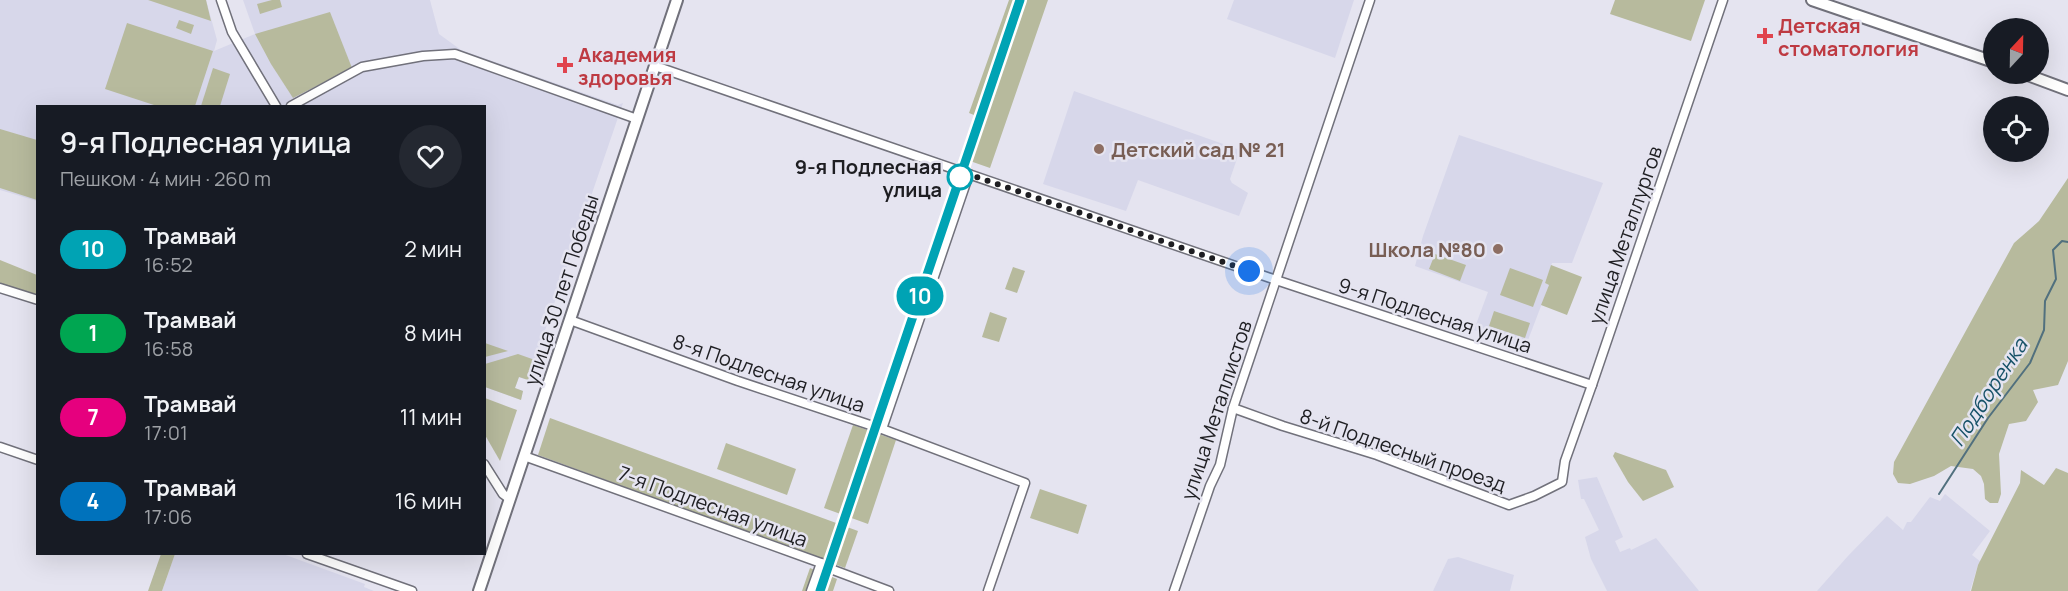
<!DOCTYPE html>
<html lang="ru">
<head>
<meta charset="utf-8">
<style>
	:root { --surface:#171b24; --page:#242831; --text:#f1f3f6; --muted:#9ea1a6 }
	body { margin:0; font-family:Manrope,sans-serif; background:var(--page); color:var(--text); height:100vh; display:flex; flex-direction:column; font-size:22px; white-space:nowrap }
	* { box-sizing:border-box; margin:0 }
	p { font-size:20px; color:var(--muted) }
	.icon { flex:none; width:33px; height:33px; fill:none; stroke:currentColor; stroke-width:2; stroke-linecap:round; stroke-linejoin:round }
	.map { position:relative; flex:1; overflow:hidden }
	.panel { position:absolute; left:36px; top:105px; width:450px; height:450px; display:flex; flex-direction:column; background:var(--surface); border-radius:0px; box-shadow:0 6px 24px #0002 }
	.panel>* { flex:none }
	.badge { padding:0 12px; border-radius:20px; font-size:21px; line-height:39px }
	.needle { width:39px; rotate:22deg }
	.buttons { position:absolute; left:1983px; top:18px; display:grid; gap:12px }
	.buttons a { display:grid; place-items:center; width:66px; height:66px; border-radius:50%; background:var(--surface); box-shadow:0 6px 24px #0002; font-size:30px }
	.you { position:absolute; width:30px; height:30px; margin:-15px; border:4px solid #fff; border-radius:50%; background:#1a73e8; box-shadow:0 0 0 9px #1a73e833 }
	.map>.badge { position:absolute; translate:-50% -50%; box-shadow:0 0 0 3px #fff }
	.round { display:grid; place-items:center; flex:none; width:63px; height:63px; border-radius:32px; background:var(--page) }
	.headline { display:flex; align-items:center; justify-content:space-between; height:102px; padding:0 24px }
	h1 { font-size:28px; font-weight:600; line-height:45px }
	ul { padding:0; list-style:none }
	li { display:flex; align-items:center; gap:18px; height:84px; padding:0 24px }
	li div { flex:1 }
	li b { display:block; font-size:22px }
	li em { font-style:normal }
	li .badge { min-width:66px; font-weight:700; text-align:center }
	.map>svg:first-child { display:block }
</style>
</head>
<body>
<div class="map">
<svg width="2068" height="591" viewBox="0 0 2068 591">
	<rect width="100%" height="100%" fill="#e5e4f0"/>
	<g fill="#d7d7ea">
		<path d="M0,0H206L217,40L214,51L255,34L243,0H430L439,34L461,50L618,105L623,103L528,380L519,377L515,388L523,391L521,400L485,387L484,106H38L37,201L0,190Z"/>
		<path d="M1234,0H1354L1335,58L1227,19Z"/>
		<path d="M1074,91L1240,150L1230,179L1232,183L1248,193L1239,216L1138,180L1126,211L1043,184Z"/>
		<path d="M1459,135L1603,183L1572,263H1552L1545,283L1549,285L1525,348L1474,330L1488,292L1415,266L1423,236Z"/>
		<path d="M1597,477L1623,537L1615,541L1620,552L1630,548L1631,550L1656,538L1699,591H1607L1591,559L1585,537L1599,530L1584,499H1581L1578,480Z"/>
		<path d="M1945,494L1990,531L1972,555L1981,562L1978,565L1970,591H1817L1848,556L1887,516L1903,530L1907,522H1911L1930,497L1940,501Z"/>
		<path d="M175,554H283L365,584L364,587L374,591H162Z"/>
		<path d="M1458,557L1514,575L1510,591H1433L1448,559Z"/>
	</g>
	<g fill="#b7ba9d">
		<path d="M148,0H206L211,21Z"/>
		<path d="M272,0H280L282,7L260,14L257,4Z"/>
		<path d="M1009,0H1048L990,168L970,161L984,119L969,113Z"/>
		<path d="M1615,0H1705L1691,41L1610,14Z"/>
		<path d="M330,12L352,68L293,98L271,64L255,34Z"/>
		<path d="M179,20L194,25L191,34L176,28Z"/>
		<path d="M127,23L213,51L195,106H157L105,89Z"/>
		<path d="M213,68L230,74L220,106H201Z"/>
		<path d="M0,129L37,140V200L0,188Z"/>
		<path d="M2068,178V361L2058,385L2033,390L2038,402L2026,421L2009,424L1999,454L2001,494L1998,503H1990L1985,499L1984,484L1981,476L1973,469L1951,466L1934,476L1910,484L1898,483L1893,474L1894,462L2014,243L2039,221Z"/>
		<path d="M1435,254L1466,265L1460,281L1429,269Z"/>
		<path d="M0,260L37,275V295L0,283Z"/>
		<path d="M1551,265L1582,277L1567,315L1541,305L1549,285L1545,283Z"/>
		<path d="M1013,267L1025,271L1017,293L1005,289Z"/>
		<path d="M1510,268L1543,280L1533,307L1500,295Z"/>
		<path d="M1494,311L1530,323L1525,338L1489,326Z"/>
		<path d="M990,312L1007,318L999,342L982,337Z"/>
		<path d="M485,343L508,351L485,357Z"/>
		<path d="M518,354L535,360L528,380L519,377L515,388L523,391L521,400L485,387V364Z"/>
		<path d="M485,398L517,410L500,461L485,435Z"/>
		<path d="M550,418L858,531L845,568L538,455Z"/>
		<path d="M853,425L896,440L868,524L824,508Z"/>
		<path d="M726,443L796,469L787,495L717,469Z"/>
		<path d="M1615,452L1666,470L1674,487L1643,501L1628,482L1613,456Z"/>
		<path d="M2056,468L2068,473V591H1971L1978,565L2020,483L2021,470L2044,485Z"/>
		<path d="M1040,489L1087,505L1078,534L1030,518Z"/>
		<path d="M161,554H175L162,591H148Z"/>
		<path d="M810,568L837,579L833,591H802Z"/>
	</g>
	<g fill="none" stroke-linecap="round" stroke-linejoin="round">
		<path stroke="#51707e" stroke-width="2" d="M1939,494L1988,418L2030,363L2044,330L2045,301L2056,279L2053,250L2062,241L2068,242"/>
		<g stroke="#71717b" stroke-width="11">
			<g id="minor">
				<path d="M221,0L232,32L276,106"/>
				<path d="M655,66L1276,280L1592,385"/>
				<path d="M291,106L362,67L423,56L455,54L637,119"/>
				<path d="M0,288L38,300"/>
				<path d="M570,320L738,381L882,429L1025,483L988,591"/>
				<path d="M1233,408L1283,426L1377,455L1509,505L1534,496L1562,482L1565,461L1592,385L1723,0"/>
				<path d="M882,429L969,174"/>
				<path d="M0,447L38,460"/>
				<path d="M524,456L821,563L828,568L889,591"/>
				<path d="M484,464L503,494L510,499"/>
				<path d="M307,554L412,591"/>
				<path d="M811,591L821,563"/>
				<path d="M1174,591L1210,486L1220,465L1233,408L1370,0"/>
			</g>
		</g>
		<g stroke="#71717b" stroke-width="14">
			<g id="major">
				<path d="M1812,0L1994,62"/>
				<path d="M2025,74L2068,90"/>
				<path d="M479,591L677,0"/>
			</g>
		</g>
		<use href="#minor" stroke="#fff" stroke-width="8"/>
		<use href="#major" stroke="#fff" stroke-width="10"/>
		<path stroke="#424147" stroke-width="1.5" d="M820,591L1020,0"/>
	</g>
	<g fill="none" stroke-linecap="round" stroke-linejoin="round">
		<g stroke="#fff" stroke-width="14">
			<path id="line" d="M820,591L1020,0"/>
		</g>
		<use href="#line" stroke="#00a3b4" stroke-width="9"/>
		<path stroke="#1e1e22" stroke-width="6" stroke-dasharray="0 10.8" d="M960,177L962,172L1249,271"/>
	</g>
	<g fill="#e0444e" stroke="#e5e4f0" stroke-width="2">
		<path d="M1762 27h6v6h6v6h-6v6h-6v-6h-6v-6h6z"/>
		<path d="M562 56h6v6h6v6h-6v6h-6v-6h-6v-6h6z"/>
	</g>
	<g fill="#8d6e63" stroke="#e5e4f0" stroke-width="2">
		<circle cx="1099" cy="149" r="6"/>
		<circle cx="1498" cy="249" r="6"/>
	</g>
	<circle fill="#fff" stroke="#00a3b4" stroke-width="3" cx="960" cy="177" r="12"/>
	<g text-anchor="middle" dominant-baseline="central" stroke-width="5" stroke-linejoin="round" paint-order="stroke">
		<g font-size="20" font-weight="bold" fill="#be3a42" stroke="#e5e4f0" text-anchor="start">
			<text x="1778" y="25">Детская<tspan x="1778" dy="23">стоматология</tspan></text>
			<text x="578" y="54">Академия<tspan x="578" dy="23">здоровья</tspan></text>
		</g>
		<g font-size="20" font-weight="bold" fill="#785e54" stroke="#e5e4f0" text-anchor="start">
			<text x="1111" y="149">Детский сад № 21</text>
			<text x="1486" y="249" text-anchor="end">Школа №80</text>
		</g>
		<g font-size="20" font-weight="bold" fill="#1e1e22" stroke="#e5e4f0" text-anchor="end">
			<text x="942" y="166">9-я Подлесная<tspan x="942" dy="23">улица</tspan></text>
		</g>
		<g font-size="20" fill="#1e1e22" stroke="#e5e4f0">
			<text transform="translate(1625 235) rotate(-71)">улица Металлургов</text>
			<text transform="translate(561 290) rotate(-72)">улица 30 лет Победы</text>
			<text transform="translate(1435 315) rotate(18)">9-я Подлесная улица</text>
			<text transform="translate(769 373) rotate(19)">8-я Подлесная улица</text>
			<text transform="translate(1216 410) rotate(-72)">улица Металлистов</text>
			<text transform="translate(1403 450) rotate(19)">8-й Подлесный проезд</text>
			<text transform="translate(713 506) rotate(20)">7-я Подлесная улица</text>
		</g>
		<g font-size="21" font-style="italic" fill="#175268" stroke="#e5e4f0">
			<text transform="translate(1988 392) rotate(-57)">Подборенка</text>
		</g>
	</g>
</svg>
<div class="buttons">
<a><svg class="needle" viewBox="-14 -14 28 28"><path d="M0-13l5 13h-10z" fill="#e53935"/><path d="M0 13l5-13h-10z" fill="#9ea1a6"/></svg></a>
<a><svg class="icon" aria-label="locate" viewBox="0 0 24 24"><circle cx="12" cy="12" r="6"/><path d="M12 2v4M12 18v4M2 12h4M18 12h4"/></svg></a>
</div>
<div class="you" style="left:1249px;top:271px"></div>
<b class="badge" style="left:920px;top:296px;background:#00a3b4;color:#fff">10</b>
<section class="panel">
<div class="headline"><div><h1>9-я Подлесная улица</h1><p>Пешком · 4 мин · 260 m</p></div><a class="round"><svg class="icon" aria-label="heart" viewBox="0 0 24 24"><path d="M12 20l-8-8c-3-5 5-10 8-4 3-6 11-1 8 4z"/></svg></a></div>
<ul>
<li><span class="badge" style="background:#00a3b4;color:#fff">10</span><div><b>Трамвай</b><p>16:52</p></div><em>2 мин</em></li>
<li><span class="badge" style="background:#00a651;color:#fff">1</span><div><b>Трамвай</b><p>16:58</p></div><em>8 мин</em></li>
<li><span class="badge" style="background:#e6007e;color:#fff">7</span><div><b>Трамвай</b><p>17:01</p></div><em>11 мин</em></li>
<li><span class="badge" style="background:#0072bc;color:#fff">4</span><div><b>Трамвай</b><p>17:06</p></div><em>16 мин</em></li>
</ul>
</section>
</div>
</body>
</html>
